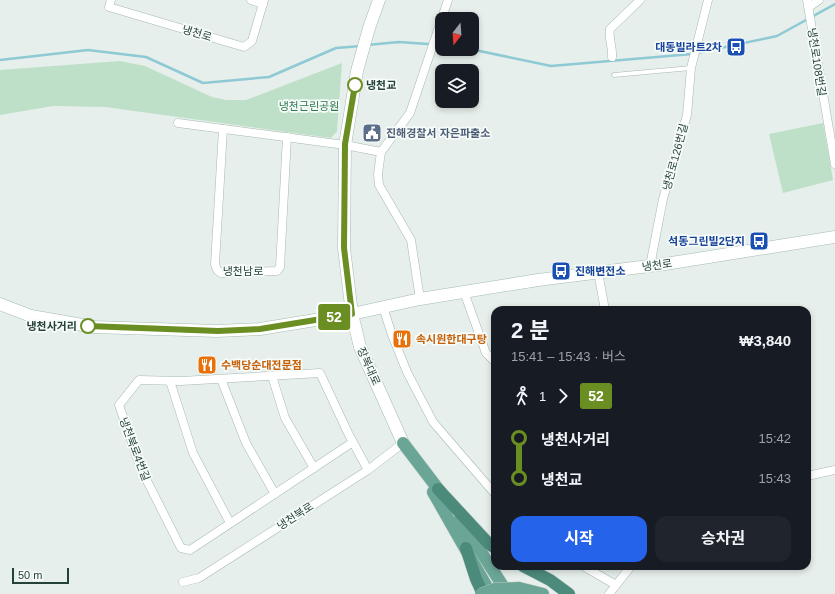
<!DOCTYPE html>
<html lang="ko">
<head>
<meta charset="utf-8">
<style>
	:root { --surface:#171b24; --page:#20242c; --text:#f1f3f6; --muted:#9ea1a6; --accent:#2563eb }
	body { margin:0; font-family:Helvetica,"Noto Sans KR",sans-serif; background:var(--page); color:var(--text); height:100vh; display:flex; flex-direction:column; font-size:15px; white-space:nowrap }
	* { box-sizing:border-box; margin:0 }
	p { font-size:13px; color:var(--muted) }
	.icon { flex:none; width:22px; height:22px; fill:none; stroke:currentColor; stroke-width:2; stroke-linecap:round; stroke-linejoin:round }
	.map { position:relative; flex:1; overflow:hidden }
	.side { position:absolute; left:491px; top:306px; width:320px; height:264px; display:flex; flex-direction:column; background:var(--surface); border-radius:12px; box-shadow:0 2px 6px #0003 }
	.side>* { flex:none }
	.badge { padding:0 8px; border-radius:3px; font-size:14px; line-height:26px }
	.needle { width:26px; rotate:197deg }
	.buttons { position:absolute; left:435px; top:12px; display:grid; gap:8px }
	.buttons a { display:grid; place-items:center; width:44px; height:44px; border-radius:8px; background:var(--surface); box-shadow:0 2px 6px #0003; font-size:20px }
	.scale { position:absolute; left:12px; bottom:10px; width:57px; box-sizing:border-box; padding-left:4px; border:2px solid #24423a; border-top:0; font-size:11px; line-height:14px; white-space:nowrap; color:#24423a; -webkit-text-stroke:3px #f7fbf9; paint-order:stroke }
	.map>.badge { position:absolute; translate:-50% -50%; box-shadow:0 0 0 2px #fff }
	.legs { display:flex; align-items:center; gap:6px; height:44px; padding:0 20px; font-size:13px }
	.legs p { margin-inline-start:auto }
	.headline { display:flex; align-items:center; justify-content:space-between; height:68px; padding:0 20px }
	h1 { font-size:22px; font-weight:700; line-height:30px }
	.action { display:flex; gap:8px; margin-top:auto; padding:8px 20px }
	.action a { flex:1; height:46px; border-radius:12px; background:var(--accent); color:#fff; font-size:16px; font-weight:700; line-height:46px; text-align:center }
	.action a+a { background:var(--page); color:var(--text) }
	ul { padding:0 20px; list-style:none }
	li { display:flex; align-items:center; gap:14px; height:40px; font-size:15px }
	li i { display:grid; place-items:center; width:6px; height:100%; margin:0 5px; background:currentColor }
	li i::after { content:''; width:10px; height:10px; margin:-5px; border:3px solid; border-radius:50%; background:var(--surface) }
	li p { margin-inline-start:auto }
	li:first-child i { background:linear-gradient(#0000 50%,currentColor 0) }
	li:last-child i { background:linear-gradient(currentColor 50%,#0000 0) }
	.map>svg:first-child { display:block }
</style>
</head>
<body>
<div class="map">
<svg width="835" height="594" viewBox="0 0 835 594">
	<rect width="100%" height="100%" fill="#e6efeb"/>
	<g fill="#bfe0c8">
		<path d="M120,61L145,66L212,97L226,100H246L342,63L337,131L331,138L105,107L53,106L0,115V70Z"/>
		<path d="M823,123L833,180L783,193L769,134Z"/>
	</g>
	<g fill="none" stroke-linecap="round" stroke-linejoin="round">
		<g stroke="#8ec9d4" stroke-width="2.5">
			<path d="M367,45L399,42L442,45"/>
			<path d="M470,49L551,66L692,54L777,36L835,4"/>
			<path d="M0,60L88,50L146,57L203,83L269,77L336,48L361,46"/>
		</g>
		<g stroke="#a8b8b2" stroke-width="5">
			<path id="service" d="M614,75L691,68"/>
		</g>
		<g stroke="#a8b8b2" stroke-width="9">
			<g id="minor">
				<path d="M111,0L109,7L244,47L252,41L264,0"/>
				<path d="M251,0L263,4"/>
				<path d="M807,0L835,164"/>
				<path d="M809,7L819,0"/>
				<path d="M612,57C613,47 608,38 610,29L640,0"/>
				<path d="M178,123L345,145L381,152L410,113L448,0"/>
				<path d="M223,129L215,264L217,270L221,273L277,271L280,267L287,137"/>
				<path d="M381,152L378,174L379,185L411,240L420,299"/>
				<path d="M650,266L663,199L687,115L691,68L708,0"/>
				<path d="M598,272L605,310"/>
				<path d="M464,292L486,353L495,362"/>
				<path d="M383,307L392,335L407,372L433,422L495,494"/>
				<path d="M272,376L285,418L314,468"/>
				<path d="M221,379L246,443L275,494"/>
				<path d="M170,381L193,453L230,523"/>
				<path d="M353,442L190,550L181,548L141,469L119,405L139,380L181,381L320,373L348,433L368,470"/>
				<path d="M807,476L835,470"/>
				<path d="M583,566L616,585"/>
				<path d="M183,582L199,578L368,470L403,443"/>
				<path d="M609,594L631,566"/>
			</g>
		</g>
		<g stroke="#a4bbb3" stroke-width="13">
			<g id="secondary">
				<path d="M379,0L369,28L357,71L345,145L344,248L352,314L360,347L403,443"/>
				<path d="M0,304L31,316L94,327L217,331L260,329L352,314L420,299L538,280L665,264L835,237"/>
			</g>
		</g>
		<g stroke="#c2cac8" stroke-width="13">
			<g id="primary">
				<path d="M403,443L445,498"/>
				<path d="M433,492L491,594"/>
				<path d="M460,519L508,594"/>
				<path d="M519,588L543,594"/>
			</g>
		</g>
		<g stroke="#c2cac8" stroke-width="13">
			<g id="trunk">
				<path d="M438,489L488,543L495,548"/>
				<path d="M466,548L476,579L483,594"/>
				<path d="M523,566L550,580L569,594"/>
			</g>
		</g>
		<use href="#service" stroke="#fff" stroke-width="4"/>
		<use href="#minor" stroke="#fff" stroke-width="8"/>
		<use href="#secondary" stroke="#fff" stroke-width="12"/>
		<use href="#primary" stroke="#6aa596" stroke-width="12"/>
		<use href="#trunk" stroke="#4c8a7c" stroke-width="12"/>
		<g stroke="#c2cac8" stroke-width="13" stroke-linecap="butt">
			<path id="primary-bridge" d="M481,594L495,589L519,588"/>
		</g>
		<use href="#primary-bridge" stroke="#6aa596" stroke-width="12"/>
	</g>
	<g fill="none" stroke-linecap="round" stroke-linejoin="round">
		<g stroke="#fff" stroke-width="9">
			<path id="line-1" d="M88,326L218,331L260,329L352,314L344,248L345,144L355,85"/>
		</g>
		<use href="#line-1" stroke="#6b8e23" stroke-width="6"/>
	</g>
	<defs>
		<g id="bus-square" transform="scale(1)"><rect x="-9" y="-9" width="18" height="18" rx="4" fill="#1a4fb4" stroke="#f7fbf9"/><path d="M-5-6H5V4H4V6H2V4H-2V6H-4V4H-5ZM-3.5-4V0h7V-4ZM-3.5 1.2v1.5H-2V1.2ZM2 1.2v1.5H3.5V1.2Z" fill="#fff"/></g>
		<g id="civic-square" transform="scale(1)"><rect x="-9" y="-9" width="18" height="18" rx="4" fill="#5c6f8a" stroke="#f7fbf9"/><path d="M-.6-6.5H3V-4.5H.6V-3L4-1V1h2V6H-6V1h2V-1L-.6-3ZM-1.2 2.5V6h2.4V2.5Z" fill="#fff"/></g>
		<g id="restaurant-square" transform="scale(1)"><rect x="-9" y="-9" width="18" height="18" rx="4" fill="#e8710a" stroke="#f7fbf9"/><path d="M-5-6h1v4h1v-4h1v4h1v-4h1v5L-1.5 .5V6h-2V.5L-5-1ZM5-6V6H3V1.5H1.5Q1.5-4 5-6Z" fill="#fff"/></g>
	</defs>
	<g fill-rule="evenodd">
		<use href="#bus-square" x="736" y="47"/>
		<use href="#civic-square" x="372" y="133"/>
		<use href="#bus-square" x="759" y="241"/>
		<use href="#bus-square" x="561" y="271"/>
		<use href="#restaurant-square" x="402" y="339"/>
		<use href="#restaurant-square" x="207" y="365"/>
	</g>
	<g fill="#fff" stroke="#6b8e23" stroke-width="2">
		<circle cx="355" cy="85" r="7"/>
		<circle cx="88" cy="326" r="7"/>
	</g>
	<g text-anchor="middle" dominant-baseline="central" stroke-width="3.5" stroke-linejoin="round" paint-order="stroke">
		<g font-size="11" fill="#24423a" stroke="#f7fbf9">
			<text transform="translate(197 33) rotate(17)">냉천로</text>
			<text transform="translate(817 62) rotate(81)">냉천로108번길</text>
			<text transform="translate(675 157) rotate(-75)">냉천로126번길</text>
			<text transform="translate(657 265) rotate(-8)">냉천로</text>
			<text x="243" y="271">냉천남로</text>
			<text transform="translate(369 366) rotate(66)">장복대로</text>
			<text transform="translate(135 449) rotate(69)">냉천북로4번길</text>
			<text transform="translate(295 516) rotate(-33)">냉천북로</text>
		</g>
		<g font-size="11" font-weight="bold" fill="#164399" stroke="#f7fbf9" text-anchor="end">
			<text x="722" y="47">대동빌라트2차</text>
			<text x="745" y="241">석동그린빌2단지</text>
			<text x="575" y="271" text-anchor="start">진해변전소</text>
		</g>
		<g font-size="11" font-weight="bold" fill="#24423a" stroke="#f7fbf9" text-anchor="start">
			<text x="366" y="85">냉천교</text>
			<text x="77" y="326" text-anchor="end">냉천사거리</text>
		</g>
		<g font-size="11" fill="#2d7a4b" stroke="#f7fbf9">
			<text x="309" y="106">냉천근린공원</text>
		</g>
		<g font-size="11" font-weight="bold" fill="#4e5e75" stroke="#f7fbf9" text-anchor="start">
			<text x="386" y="133">진해경찰서 자은파출소</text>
		</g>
		<g font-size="11" font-weight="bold" fill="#c56008" stroke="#f7fbf9" text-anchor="start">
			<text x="416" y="339">속시원한대구탕</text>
			<text x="221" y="365">수백당순대전문점</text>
		</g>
	</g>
</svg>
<div class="buttons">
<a><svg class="needle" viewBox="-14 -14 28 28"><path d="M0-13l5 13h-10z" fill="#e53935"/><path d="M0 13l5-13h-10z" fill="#9ea1a6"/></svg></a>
<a><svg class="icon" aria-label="layers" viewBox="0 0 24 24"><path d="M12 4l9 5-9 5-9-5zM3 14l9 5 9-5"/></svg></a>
</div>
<div class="scale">50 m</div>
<b class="badge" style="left:334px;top:317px;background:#6b8e23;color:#fff">52</b>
<section class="side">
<div class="headline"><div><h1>2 분</h1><p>15:41 – 15:43 · 버스</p></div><b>₩3,840</b></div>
<div class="legs"><svg class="icon" aria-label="walk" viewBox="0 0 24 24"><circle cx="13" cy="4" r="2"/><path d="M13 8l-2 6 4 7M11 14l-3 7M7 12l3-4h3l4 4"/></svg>1<svg class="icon" aria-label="forward" viewBox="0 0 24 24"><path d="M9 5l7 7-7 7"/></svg><b class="badge" style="background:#6b8e23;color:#fff">52</b></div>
<ul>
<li><i style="color:#6b8e23"></i><b>냉천사거리</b><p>15:42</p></li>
<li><i style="color:#6b8e23"></i><b>냉천교</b><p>15:43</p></li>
</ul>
<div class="action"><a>시작</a><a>승차권</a></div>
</section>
</div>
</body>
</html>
